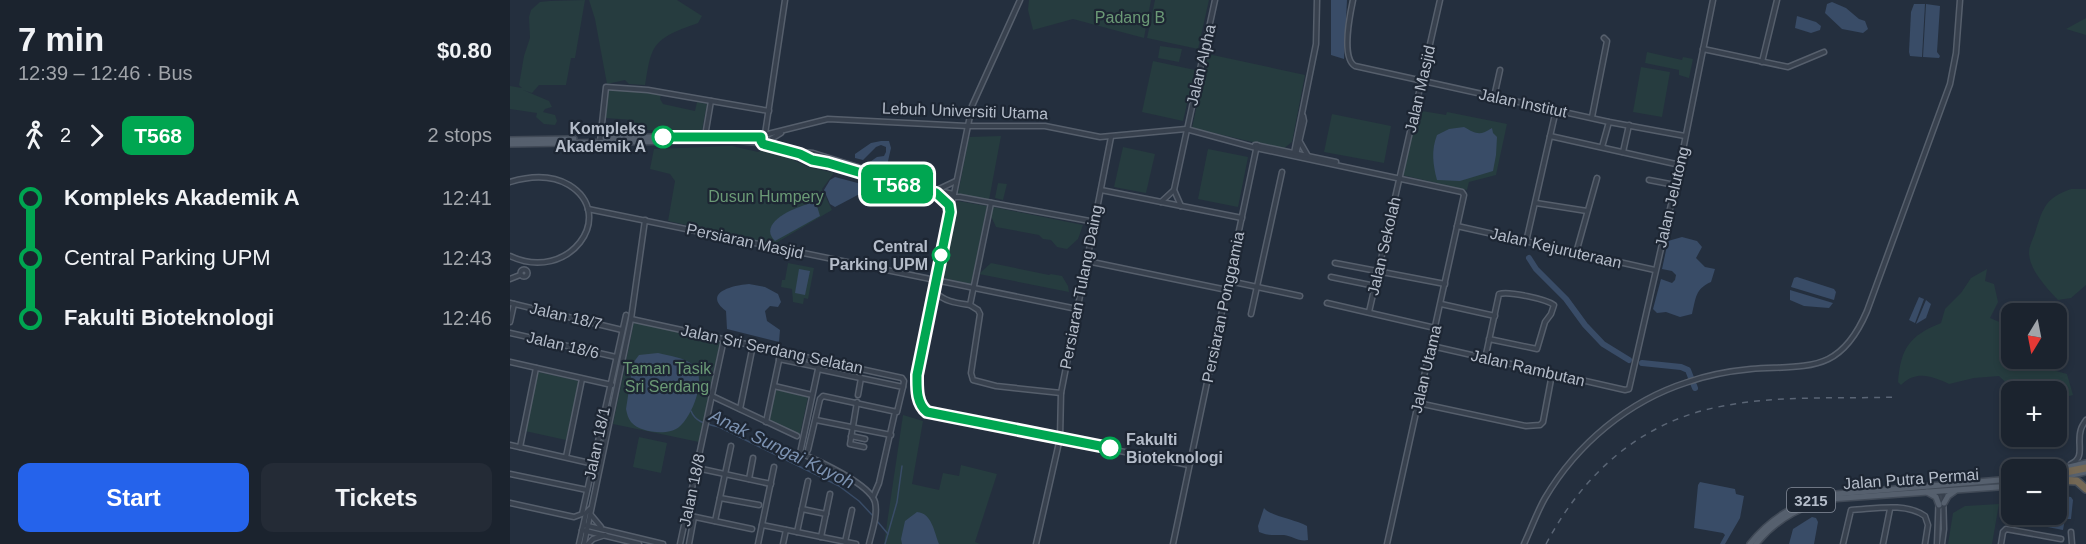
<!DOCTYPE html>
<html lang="en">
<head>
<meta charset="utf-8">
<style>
	:root { --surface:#1b232e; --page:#242b36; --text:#f1f3f6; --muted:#a0a4aa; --line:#39404a; --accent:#2563eb }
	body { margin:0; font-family:Arial,sans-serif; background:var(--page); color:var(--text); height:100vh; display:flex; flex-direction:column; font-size:22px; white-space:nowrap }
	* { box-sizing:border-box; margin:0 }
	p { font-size:20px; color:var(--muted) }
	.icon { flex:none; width:33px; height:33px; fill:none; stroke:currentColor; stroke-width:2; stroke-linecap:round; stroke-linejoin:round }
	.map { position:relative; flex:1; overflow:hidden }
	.drawer { display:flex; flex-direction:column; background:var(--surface); width:510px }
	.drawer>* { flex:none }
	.badge { padding:0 12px; border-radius:9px; font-size:21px; line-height:39px }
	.needle { width:39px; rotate:190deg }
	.tools { position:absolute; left:1491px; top:303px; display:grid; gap:12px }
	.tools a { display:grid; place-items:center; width:66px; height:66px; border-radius:12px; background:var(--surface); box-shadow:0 3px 9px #0003,0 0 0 2px var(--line); font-size:30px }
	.map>.badge { position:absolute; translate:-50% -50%; box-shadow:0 0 0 3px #fff }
	.legs { display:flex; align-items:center; gap:9px; height:66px; padding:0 18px; font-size:20px }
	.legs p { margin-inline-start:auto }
	.head { display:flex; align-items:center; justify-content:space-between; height:102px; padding:0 18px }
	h1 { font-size:33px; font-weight:600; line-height:45px }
	.button { display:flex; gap:12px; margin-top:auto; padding:12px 18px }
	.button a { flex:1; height:69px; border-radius:12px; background:var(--accent); color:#fff; font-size:24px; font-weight:600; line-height:69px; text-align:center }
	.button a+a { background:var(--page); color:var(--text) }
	ul { padding:0 18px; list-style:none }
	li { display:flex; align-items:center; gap:21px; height:60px; font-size:22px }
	li i { display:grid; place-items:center; width:9px; height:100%; margin:0 8px; background:currentColor }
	li i::after { content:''; width:15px; height:15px; margin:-8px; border:4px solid; border-radius:50%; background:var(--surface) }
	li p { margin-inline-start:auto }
	li:first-child i { background:linear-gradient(#0000 50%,currentColor 0) }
	li:last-child i { background:linear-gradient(currentColor 50%,#0000 0) }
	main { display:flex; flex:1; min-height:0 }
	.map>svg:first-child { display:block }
</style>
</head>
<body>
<main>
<section class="drawer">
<div class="head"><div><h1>7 min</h1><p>12:39 – 12:46 · Bus</p></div><b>$0.80</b></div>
<div class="legs"><svg class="icon" aria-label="walk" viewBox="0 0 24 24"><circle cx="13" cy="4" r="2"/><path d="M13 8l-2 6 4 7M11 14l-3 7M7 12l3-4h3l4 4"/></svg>2<svg class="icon" aria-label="forward" viewBox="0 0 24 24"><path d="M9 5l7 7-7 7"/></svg><b class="badge" style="background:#00a651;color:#fff">T568</b><p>2 stops</p></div>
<ul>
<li><i style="color:#00a651"></i><b>Kompleks Akademik A</b><p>12:41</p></li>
<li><i style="color:#00a651"></i><span>Central Parking UPM</span><p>12:43</p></li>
<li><i style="color:#00a651"></i><b>Fakulti Bioteknologi</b><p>12:46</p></li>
</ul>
<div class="button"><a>Start</a><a>Tickets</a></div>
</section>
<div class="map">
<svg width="1576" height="544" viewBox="0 0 1576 544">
	<rect width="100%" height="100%" fill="#242f3e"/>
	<g fill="#263c3f">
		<path d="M75,0L65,58H61L56,85H29L22,93L13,90L39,101L42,107L35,109L33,112L45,115L47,121L45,125L34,124L26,117L27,113L0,109V86L12,88L9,85L14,56L20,38L19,17L21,10L30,2L40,1Z"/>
		<path d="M79,0H167L192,16L188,23C172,29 149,35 142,53C138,62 137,75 135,85L119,84L115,80L97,84L85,19Z"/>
		<path d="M519,0H641L634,38L563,19L523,30L518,10Z"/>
		<path d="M645,0H699L688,49L637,38Z"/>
		<path d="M1576,18V35L1556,29Z"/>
		<path d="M650,46L672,49L669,62L648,58Z"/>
		<path d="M1137,52L1172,60L1173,57L1183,59L1179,78L1169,75V70L1135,63Z"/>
		<path d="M698,54L795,75L782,142L773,149L682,128Z"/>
		<path d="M643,61L685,70L673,121L632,112Z"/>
		<path d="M1131,67L1160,72L1152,117L1123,112Z"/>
		<path d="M98,90L138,91L151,94L150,99L153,104L185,111L187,102L197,104L192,130H124V120L95,118Z"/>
		<path d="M906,110L936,115L937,112L997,124L986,175L959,182L957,190L892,175Z"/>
		<path d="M822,114L881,126L874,163L814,152Z"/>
		<path d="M491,136L479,200L448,194L459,137Z"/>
		<path d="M222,146L248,152L258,148L298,167L324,173L312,189L322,210L264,244L158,221L165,181L160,174L140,169L144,149Z"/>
		<path d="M613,147L645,154L636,193L604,187Z"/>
		<path d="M698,149L738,157L728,207L688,199Z"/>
		<path d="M488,183L497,184L493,200L485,198Z"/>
		<path d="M1561,189H1576V285L1561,298L1548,300C1537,288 1519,270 1519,252C1519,246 1523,239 1525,233C1533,208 1535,198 1561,189Z"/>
		<path d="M448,201L477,206L461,284L429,277L445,204Z"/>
		<path d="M483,207L573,225L568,239L557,249L547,247L541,240L533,239L529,235L486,227L481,216Z"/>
		<path d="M278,263L304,268L298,299L294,298L293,304L283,302L282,289L271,287L272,280H275Z"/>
		<path d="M481,263L539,275L541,274L552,276L558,286L559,292L469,274Z"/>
		<path d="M1477,269L1475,281L1484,284L1488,302L1480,318L1494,324L1501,323L1502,358H1546L1547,328L1554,341L1542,370L1557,374L1563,395L1548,399L1547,406L1546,392L1505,391L1489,376L1464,378L1439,384C1422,376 1406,370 1391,385L1388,382C1391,348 1399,336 1431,323L1435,309L1451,293L1461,278Z"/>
		<path d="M124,322L210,342L189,442L103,424Z"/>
		<path d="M28,372L69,381L56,440L15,431Z"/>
		<path d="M267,390L298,397L290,434L259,422L264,391Z"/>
		<path d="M1501,400L1502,436L1539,437L1538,440L1525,443L1498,436C1496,424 1497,412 1501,400Z"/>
		<path d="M393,415L413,421L402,484L429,490L433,473L449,476L451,465L487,474L465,542L470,544H374Z"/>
		<path d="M129,437L157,443L151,473L123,467Z"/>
		<path d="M1489,504L1482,544H1438L1443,513L1455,506Z"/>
	</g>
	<g fill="#394c67">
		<path d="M821,0H837L834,59L821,55Z"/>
		<path d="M1322,2L1336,8L1349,19L1355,21L1358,29L1353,33L1332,29L1315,13L1317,4Z"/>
		<path d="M1404,4H1415L1412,57L1400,56L1399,52L1401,12Z"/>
		<path d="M1416,4L1430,6L1427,52L1430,56L1429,58L1413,57Z"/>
		<path d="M1287,16L1306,22L1311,26L1310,30L1301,33L1285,28Z"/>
		<path d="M954,127C966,134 970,136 982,128L983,133L987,137L986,155L983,171L950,181L927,180C923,165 921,150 927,135L939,129Z"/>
		<path d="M371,141H379L381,148L376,170L357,164L367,157L374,156L376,152V147L371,145L366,147L353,160L345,158V154L361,143Z"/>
		<path d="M325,177L359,186V189L325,207L320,204L314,190L320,180Z"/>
		<path d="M302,203L307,206L310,216L265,241C246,222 288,206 302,203Z"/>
		<path d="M1172,237L1187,241L1192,247L1186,258L1195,267L1205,269L1201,282C1185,289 1186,298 1182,314L1170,317L1156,312L1147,313L1143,309L1151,279L1162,283L1165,280L1166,275L1162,271L1152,269L1158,241Z"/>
		<path d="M289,269L300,271L295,295L285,293Z"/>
		<path d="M1287,277L1324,289L1326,292L1324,300L1281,287L1284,278Z"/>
		<path d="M239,284L255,287L268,294L271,302L268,307L260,306L255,311L257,321L270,330L269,342L217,329L216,311C191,292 225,285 239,284Z"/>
		<path d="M1280,290L1323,303L1319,308L1294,306L1280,300Z"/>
		<path d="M1409,297L1414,299L1405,323L1399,320Z"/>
		<path d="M1416,300L1421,304L1416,318L1406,324Z"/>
		<path d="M148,353C159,356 174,357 183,365C198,377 182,417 169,427C159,436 130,433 121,422C118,418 117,414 116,409L123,363L129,355Z"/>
		<path d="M1190,482L1225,489L1226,494L1234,496L1230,518L1215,544H1210L1215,535L1213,533L1184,528L1188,485Z"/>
		<path d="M1554,496L1561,497L1563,500L1561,519H1555L1553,530L1527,525L1528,515L1546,514L1547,497Z"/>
		<path d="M754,508C760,516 785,519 797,526L798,540C789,542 782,536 774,535C764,535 758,536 749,532L748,526Z"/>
		<path d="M1501,509L1502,514L1526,515L1524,524L1497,519L1499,510Z"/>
		<path d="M407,512C422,513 424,532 429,544H392L391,539L395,521Z"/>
		<path d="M1302,517L1306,518L1308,522L1304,544H1279L1283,529Z"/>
	</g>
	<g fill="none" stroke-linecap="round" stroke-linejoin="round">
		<g stroke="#394c67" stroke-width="1.5">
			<path d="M181,411C186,423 197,424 209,427L329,486L349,501L364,517"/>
			<path d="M367,521L378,534"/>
			<path d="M375,544L387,502L392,466"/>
		</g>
		<g stroke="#394c67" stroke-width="6">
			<path d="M1019,258L1026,269L1056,299L1075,325L1093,344L1119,360"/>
			<path d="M1132,363L1171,367L1178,370L1185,388"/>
		</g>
		<g stroke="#565f6c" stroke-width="7">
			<g id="minor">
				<path d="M510,0L462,106L407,375L410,403L417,412L679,465"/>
				<path d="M843,0C840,14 831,58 845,66L1099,122L1175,136"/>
				<path d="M1193,49L1278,67L1314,52"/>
				<path d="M1252,62L1267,0"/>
				<path d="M984,97L990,70"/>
				<path d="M1082,117L1097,41L1094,38"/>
				<path d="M255,134L275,0"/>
				<path d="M195,136L201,101"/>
				<path d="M1040,136L1170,165"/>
				<path d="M261,139L271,133"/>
				<path d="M90,142L96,87L138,90L259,111"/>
				<path d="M260,142L291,152L303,153L412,187"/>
				<path d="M790,142L798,156"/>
				<path d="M745,145L826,162"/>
				<path d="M1092,147L1099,122"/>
				<path d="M1113,152L1119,125"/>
				<path d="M786,155L794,121L793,116"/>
				<path d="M789,156L784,153L806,44L807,0"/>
				<path d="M1139,180L1165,185"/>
				<path d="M0,182C20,176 40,174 59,185C108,215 59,284 0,256"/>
				<path d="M427,190L446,181"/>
				<path d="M591,190L732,218"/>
				<path d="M428,191L444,194"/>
				<path d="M428,194L436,202L439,209"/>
				<path d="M651,202L664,190"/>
				<path d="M481,203L460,305L468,310L470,314L461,373L463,380L486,386L551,393"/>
				<path d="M1026,203L1077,211"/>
				<path d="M671,206L664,190L705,0"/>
				<path d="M78,209L567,309"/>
				<path d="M585,222L450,197H443L392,185L318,163L302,161L290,154L253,144L251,138L254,135L318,119L457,126H535L590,137L676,129L746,148L952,192L954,195L877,544"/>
				<path d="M947,226L1145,270"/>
				<path d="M1016,242L1046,110"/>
				<path d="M1066,253L1087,178"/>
				<path d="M577,261L717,290"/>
				<path d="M825,263L935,284"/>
				<circle cx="14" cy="273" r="3.5"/>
				<path d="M821,277L865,286"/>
				<path d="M0,279L10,275"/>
				<path d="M719,281L790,296"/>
				<path d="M425,292C435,302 447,303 460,305"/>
				<path d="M0,303L112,330"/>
				<path d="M817,303L925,328"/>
				<path d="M931,304L985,316"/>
				<path d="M859,312L930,0"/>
				<path d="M741,314L772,172"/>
				<path d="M121,319L392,378L394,381L393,387"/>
				<path d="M0,322L4,304"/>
				<path d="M0,333L106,357"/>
				<path d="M922,346L1115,390L1119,389L1170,165L1203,0"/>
				<path d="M269,359L308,367"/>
				<path d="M975,359L989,294C999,291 1036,299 1044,305L1041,314L1035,322L1027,349L979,339"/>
				<path d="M310,360L290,453C307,460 360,484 365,502C368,515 362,531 359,544"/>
				<path d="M0,362L102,385"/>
				<path d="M264,386L302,395"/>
				<path d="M348,395L351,378"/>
				<path d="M202,396L287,436"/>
				<path d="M347,402L340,444L354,447"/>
				<path d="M908,403L1016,426L1030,425L1033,422L1042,374"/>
				<path d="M230,409L243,345"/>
				<path d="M306,420L381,435"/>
				<path d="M256,422L271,351"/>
				<path d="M341,436L355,439"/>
				<path d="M0,445L84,464"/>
				<path d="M10,447L26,368"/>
				<path d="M298,450L310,399L313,396L387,412L393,387L308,369"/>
				<path d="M56,457L72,379"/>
				<path d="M1561,464C1576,457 1566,444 1571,429C1572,426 1574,423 1576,420"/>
				<path d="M187,468L261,484"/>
				<path d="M1537,470L1548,467"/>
				<path d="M0,474L77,490"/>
				<path d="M239,479L243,458"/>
				<path d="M363,497L369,483L385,412"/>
				<path d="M210,498L249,505"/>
				<path d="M0,503L64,517L72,514L116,315"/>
				<path d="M292,509L316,514"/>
				<path d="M81,515L91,527"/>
				<path d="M176,515L242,529"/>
				<path d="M205,521L221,446"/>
				<path d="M74,525L153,544"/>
				<path d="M252,525L346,544"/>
				<path d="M72,530L129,544"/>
				<path d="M287,532L298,481"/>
				<path d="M1561,532L1562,544"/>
				<path d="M311,537L320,494"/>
				<path d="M335,542L342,510"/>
				<path d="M69,544L76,513L80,509"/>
				<path d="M74,544L121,319L135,220"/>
				<path d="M78,544L83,539L95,535"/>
				<path d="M170,544L214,339"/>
				<path d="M179,544L184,517"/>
				<path d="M248,544L264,467"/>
				<path d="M273,544L276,530"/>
				<path d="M526,544L550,438L551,393L601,137"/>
				<path d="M663,544L747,145"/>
				<path d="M1014,544C1021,529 1027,512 1035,498C1067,444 1118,401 1178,382C1198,375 1220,371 1241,369C1299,365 1330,374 1357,311L1440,84L1446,53L1450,0"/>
				<path d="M1333,544L1341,510C1364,509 1395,502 1415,516L1418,525L1415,544"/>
				<path d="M1373,544L1380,509"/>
				<path d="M1427,544L1429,491"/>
				<path d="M1432,544L1434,529L1433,491"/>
				<path d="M1491,544L1493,532L1496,529L1551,539"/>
			</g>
		</g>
		<g stroke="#414a57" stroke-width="8">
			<g id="major">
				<path d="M95,138L195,136L251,137"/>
				<path d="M0,140L64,139"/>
				<path d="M0,144L224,140L252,143"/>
				<path d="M1546,470L1576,463"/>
				<path d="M1548,478L1576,472"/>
				<path d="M1417,492L1426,497L1429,505"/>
				<path d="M1434,503L1438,496L1445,491"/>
				<path d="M1240,544C1260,519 1284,505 1314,495L1502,479"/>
				<path d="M1246,544C1265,520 1291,506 1320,499L1502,486"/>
			</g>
		</g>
		<g stroke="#434c59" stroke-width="10">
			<g id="highway">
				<path d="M1546,474L1576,468"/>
				<path d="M1546,480L1567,481L1576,489"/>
			</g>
		</g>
		<use href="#minor" stroke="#38414e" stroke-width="4"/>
		<use href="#major" stroke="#56606e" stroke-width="5"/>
		<use href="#highway" stroke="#746855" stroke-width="7"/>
		<path stroke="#5a6575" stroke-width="1.5" stroke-dasharray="6 6" stroke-linecap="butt" d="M1036,544C1074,473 1131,421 1213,406C1268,395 1330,399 1386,397"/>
	</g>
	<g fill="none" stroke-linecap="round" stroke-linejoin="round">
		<g stroke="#fff" stroke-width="14">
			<path id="line-1" d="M153,137H251V141L253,144L290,154L302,160L318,163L392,185L426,193L439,205L440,212L407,375C407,388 406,403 417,412L600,448"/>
		</g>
		<use href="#line-1" stroke="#00a651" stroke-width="9"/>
	</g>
	<g fill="#fff" stroke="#00a651" stroke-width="3">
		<circle cx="153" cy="137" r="10"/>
		<circle cx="431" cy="255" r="8"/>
		<circle cx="600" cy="448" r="10"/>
	</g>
	<g text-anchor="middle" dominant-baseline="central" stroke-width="4.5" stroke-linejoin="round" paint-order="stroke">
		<rect fill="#1d2633" stroke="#878f9c" stroke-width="1.5" x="1277" y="488" width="48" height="24" rx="4.5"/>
		<g font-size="15" font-weight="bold" fill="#b4bcc9">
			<text x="1301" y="500">3215</text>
		</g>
		<g font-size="16" fill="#6b9a76" stroke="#1d2633">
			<text x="620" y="17">Padang B</text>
			<text x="256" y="196">Dusun Humpery</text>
			<text x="157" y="368">Taman Tasik<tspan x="157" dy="18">Sri Serdang</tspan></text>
		</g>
		<g font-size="16" fill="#b4bcc9" stroke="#1d2633">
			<text transform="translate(691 65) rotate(-77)">Jalan Alpha</text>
			<text transform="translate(910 89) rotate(-77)">Jalan Masjid</text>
			<text transform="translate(1013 103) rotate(12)">Jalan Institut</text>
			<text transform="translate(455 111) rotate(2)">Lebuh Universiti Utama</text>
			<text transform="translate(1162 197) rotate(-77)">Jalan Jelutong</text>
			<text transform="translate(235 241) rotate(12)">Persiaran Masjid</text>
			<text transform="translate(874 246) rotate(-77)">Jalan Sekolah</text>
			<text transform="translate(1046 248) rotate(13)">Jalan Kejuruteraan</text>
			<text transform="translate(571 287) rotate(-79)">Persiaran Tulang Daing</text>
			<text transform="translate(713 307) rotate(-78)">Persiaran Ponggamia</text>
			<text transform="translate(56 316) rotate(13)">Jalan 18/7</text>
			<text transform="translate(53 345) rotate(13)">Jalan 18/6</text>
			<text transform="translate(262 349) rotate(12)">Jalan Sri Serdang Selatan</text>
			<text transform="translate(1018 368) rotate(13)">Jalan Rambutan</text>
			<text transform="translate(916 369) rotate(-77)">Jalan Utama</text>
			<text transform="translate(87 443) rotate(-78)">Jalan 18/1</text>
			<text transform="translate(1401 479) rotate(-4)">Jalan Putra Permai</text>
			<text transform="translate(182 490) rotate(-78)">Jalan 18/8</text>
		</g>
		<g font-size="16" font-weight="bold" fill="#b4bcc9" stroke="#1d2633" text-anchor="end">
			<text x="136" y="128">Kompleks<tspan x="136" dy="18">Akademik A</tspan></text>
			<text x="418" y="246">Central<tspan x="418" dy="18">Parking UPM</tspan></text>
			<text x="616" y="439" text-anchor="start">Fakulti<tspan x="616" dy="18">Bioteknologi</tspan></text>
		</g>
		<g font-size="18" font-style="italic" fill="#7c92b1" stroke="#1d2633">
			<text transform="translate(272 449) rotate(26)">Anak Sungai Kuyoh</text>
		</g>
	</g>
</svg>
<div class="tools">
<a><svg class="needle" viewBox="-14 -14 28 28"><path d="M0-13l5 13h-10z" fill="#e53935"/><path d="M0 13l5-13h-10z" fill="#a0a4aa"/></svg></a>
<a>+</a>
<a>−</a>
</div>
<b class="badge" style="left:387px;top:184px;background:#00a651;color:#fff">T568</b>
</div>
</main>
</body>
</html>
